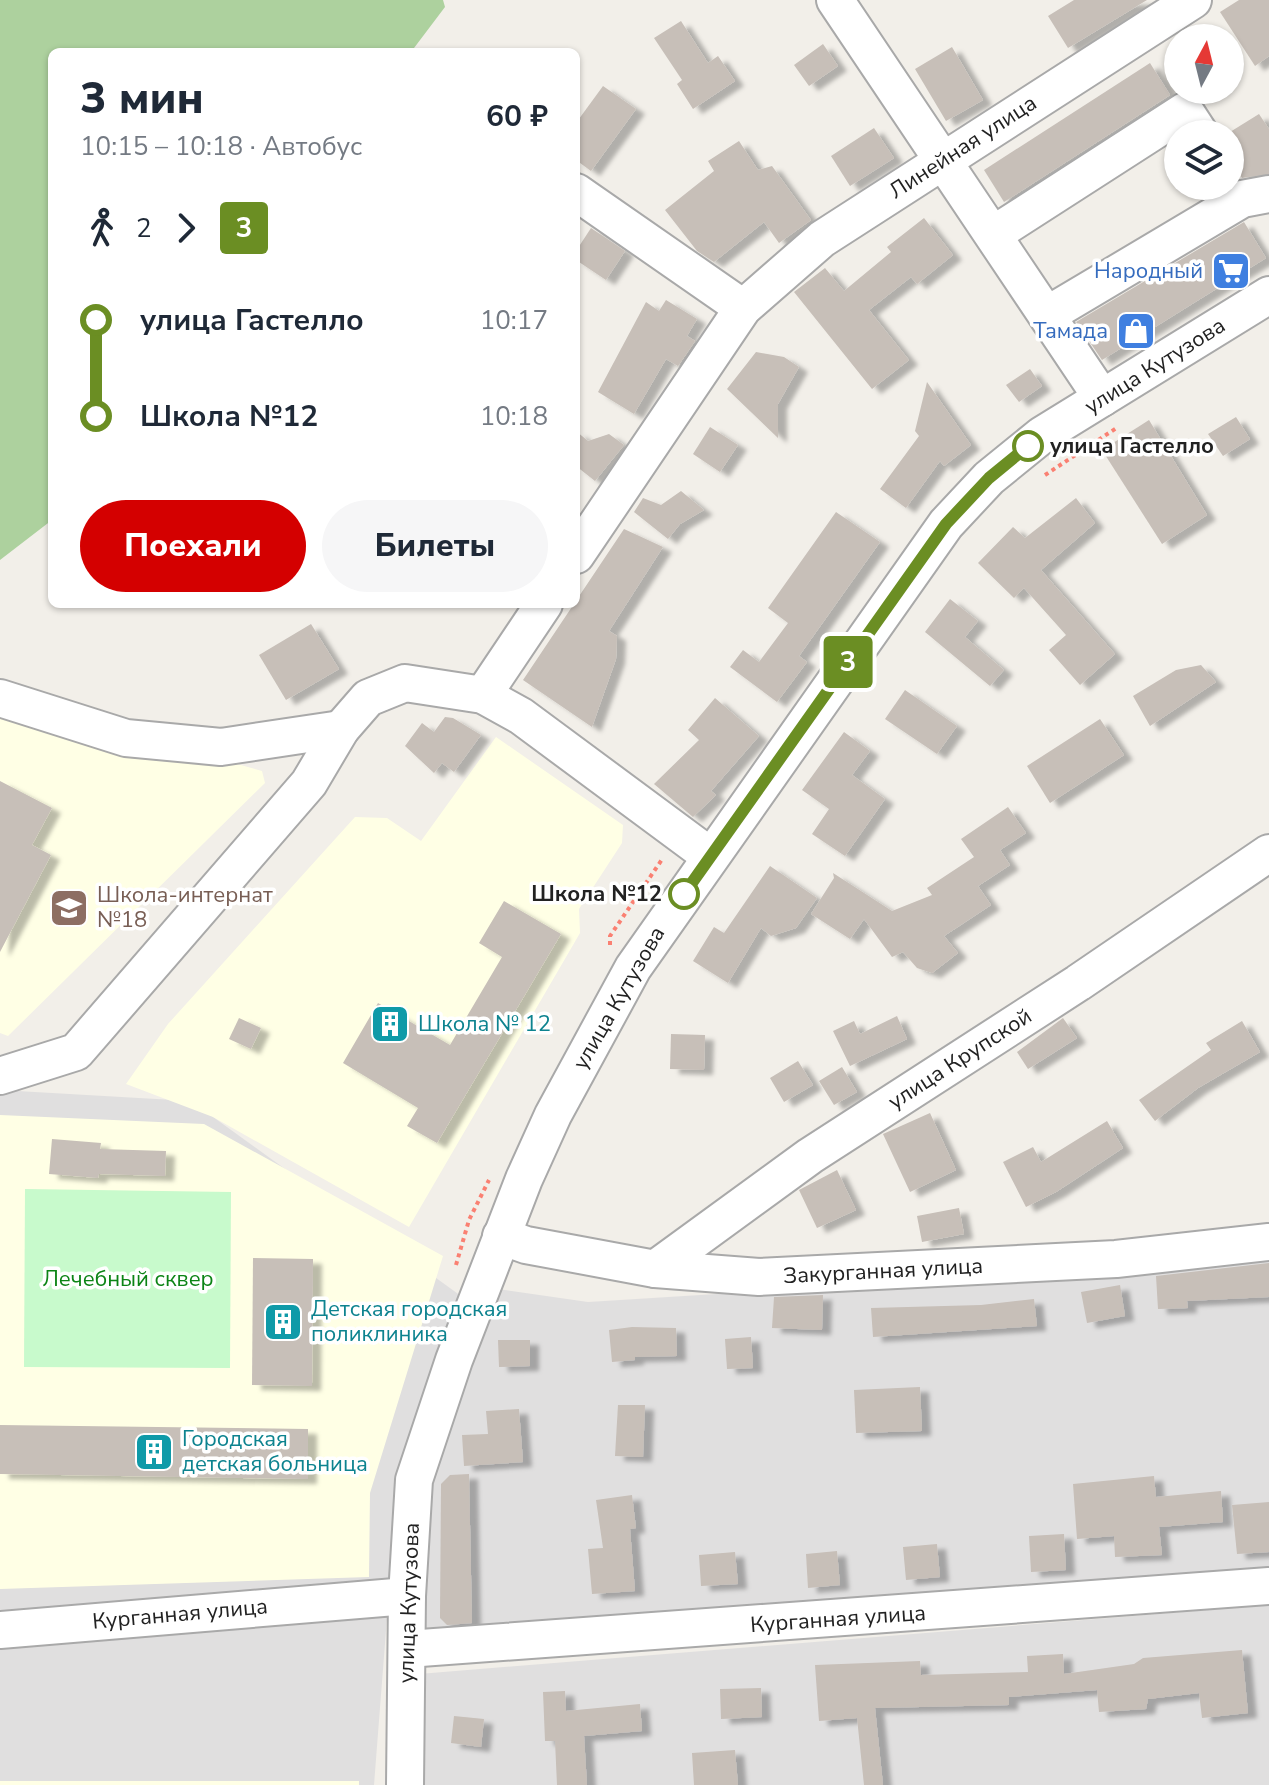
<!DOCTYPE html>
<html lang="ru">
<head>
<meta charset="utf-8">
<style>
	:root { --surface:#fff; --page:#f6f6f7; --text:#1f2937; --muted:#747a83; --accent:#d40000 }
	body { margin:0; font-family:"Nunito Sans",sans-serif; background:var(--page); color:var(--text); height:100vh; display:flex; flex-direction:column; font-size:30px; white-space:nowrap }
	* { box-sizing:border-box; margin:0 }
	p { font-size:26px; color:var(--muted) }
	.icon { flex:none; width:44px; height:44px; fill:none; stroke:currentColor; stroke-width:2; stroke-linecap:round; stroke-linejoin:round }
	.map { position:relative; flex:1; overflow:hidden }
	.side { position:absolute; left:48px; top:48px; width:532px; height:560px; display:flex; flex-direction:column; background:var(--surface); border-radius:12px; box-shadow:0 2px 6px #0004 }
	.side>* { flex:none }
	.badge { padding:0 16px; border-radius:6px; font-size:28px; line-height:52px }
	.needle { width:52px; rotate:7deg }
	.buttons { position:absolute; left:1164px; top:24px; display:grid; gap:16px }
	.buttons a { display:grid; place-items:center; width:80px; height:80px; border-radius:50%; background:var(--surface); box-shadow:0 2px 6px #0004; font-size:40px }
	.map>.badge { position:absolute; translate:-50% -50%; box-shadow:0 0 0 4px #fff }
	.legs { display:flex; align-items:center; gap:12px; height:88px; padding:0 32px; font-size:26px }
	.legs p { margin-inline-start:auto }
	.headline { display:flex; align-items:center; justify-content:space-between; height:136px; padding:0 32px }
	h1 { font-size:44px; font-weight:800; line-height:60px }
	.primary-button { display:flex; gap:16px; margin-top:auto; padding:16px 32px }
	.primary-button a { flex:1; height:92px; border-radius:48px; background:var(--accent); color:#fff; font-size:32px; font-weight:800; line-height:92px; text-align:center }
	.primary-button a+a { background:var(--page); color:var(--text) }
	ul { padding:0 32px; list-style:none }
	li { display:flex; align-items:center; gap:28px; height:96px; font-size:30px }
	li i { display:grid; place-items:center; width:12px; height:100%; margin:0 10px; background:currentColor }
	li i::after { content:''; width:20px; height:20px; margin:-10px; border:6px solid; border-radius:50%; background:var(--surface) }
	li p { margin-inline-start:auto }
	li:first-child i { background:linear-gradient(#0000 50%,currentColor 0) }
	li:last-child i { background:linear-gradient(currentColor 50%,#0000 0) }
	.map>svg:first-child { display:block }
</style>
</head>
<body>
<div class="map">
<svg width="1269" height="1785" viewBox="0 0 1269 1785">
	<defs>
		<filter id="shadow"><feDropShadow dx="9" dy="5" stdDeviation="2" flood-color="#0004"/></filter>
	</defs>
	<rect width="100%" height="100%" fill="#f2efe9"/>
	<g fill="#e0dfdf">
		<path d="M0,1090L191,1101L461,1296L398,1476L374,1785H0Z"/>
		<path d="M1269,1248V1577L439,1640L424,1629L426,1470L491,1288L588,1302L1048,1273Z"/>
		<path d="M1269,1605V1785H416L419,1674Z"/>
	</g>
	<g fill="#ffffe5">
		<path d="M0,713L230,762L262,771L265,783L8,1036L0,1033Z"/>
		<path d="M496,737L623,825L622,843L579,909L580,933L409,1227L213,1117L126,1084L168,1024L355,817L387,818L421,841Z"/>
		<path d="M0,1115L204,1124L443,1256L370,1493L369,1577L0,1589Z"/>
		<rect x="0" y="1781" width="359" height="4"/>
	</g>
	<path fill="#add19e" d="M0,0H443L445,7L411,52H52V520L0,560Z"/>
	<path fill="#c8facc" d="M25,1189L231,1192L230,1368L24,1367Z"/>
	<g fill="#c7bfb8" filter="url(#shadow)">
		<path d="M1074,0H1147L1068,48L1048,16Z"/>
		<path d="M1239,0H1269V56L1255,66L1220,12Z"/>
		<path d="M681,21L708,63L718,56L735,81L693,109L677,84L682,80L654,38Z"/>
		<path d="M823,44L838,66L809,86L794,65Z"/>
		<path d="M952,47L983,100L946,121L915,69Z"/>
		<path d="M1150,63L1170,95L1004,202L984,170Z"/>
		<path d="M603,86L636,109L591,171L576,160V123Z"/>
		<path d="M1259,114L1269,129V174L1242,178L1230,159V132Z"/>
		<path d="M874,128L894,158L850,186L831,156Z"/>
		<path d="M739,141L758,170L772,166L811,220L779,243L764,222L714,262L697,251L665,210L714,171L708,161Z"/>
		<path d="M924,218L953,255L917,284L911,277L869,310L909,360L872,389L794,292L825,268L844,291L891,252L887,247Z"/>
		<path d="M1244,222L1266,258L1102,360L1076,322Z"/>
		<path d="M591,228L625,251L606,280L576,260V251Z"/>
		<path d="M666,300L697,319L687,336L695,341L678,366L666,359L634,414L598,392L646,302L659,311Z"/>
		<path d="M756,352L784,357L799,367L778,404V438L727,389Z"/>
		<path d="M1030,369L1042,386L1019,402L1006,385Z"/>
		<path d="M927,382L971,445L944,466L940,461L906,508L880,489L919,436L915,431Z"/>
		<path d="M1236,417L1250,439L1223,456L1208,434Z"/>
		<path d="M1149,420L1207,515L1162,544L1102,450Z"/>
		<path d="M710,427L738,445L720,472L693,454Z"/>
		<path d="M576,431L588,441L609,434L624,445L595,481L576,466Z"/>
		<path d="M681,491L704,510L680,524L668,539L634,512L643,498L661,505Z"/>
		<path d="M1076,498L1095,523L1041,570L1115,654L1080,685L1049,650L1066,635L1024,588L1014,598L978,563L1013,527L1025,538Z"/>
		<path d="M836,512L880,542L799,656L807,662L777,702L730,667L743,650L759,662L788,623L768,608Z"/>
		<path d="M624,529L663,547L609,631L617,636L616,659L592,727L523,680Z"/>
		<path d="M950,599L978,621L965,637L1004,670L990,686L925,632Z"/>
		<path d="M311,624L339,669L286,700L259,655Z"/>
		<path d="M1201,665L1216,682L1150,726L1133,696L1176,670Z"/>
		<path d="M905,690L957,726L937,754L885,719Z"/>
		<path d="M715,698L759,736L711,791L716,795L693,817L654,784L699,740L688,730Z"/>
		<path d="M445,717L453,718L481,735L454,772L442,763L434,773L405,746L422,723L434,732Z"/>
		<path d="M1100,719L1124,755L1050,803L1027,766Z"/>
		<path d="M844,732L870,751L852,775L885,799L845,856L812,834L829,809L802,790Z"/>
		<path d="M0,781L52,808L32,845L51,855L0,952Z"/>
		<path d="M1008,807L1026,833L1000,850L1010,865L978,886L991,905L944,936L958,953L932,973L917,968L903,952L892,957L864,919L850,939L811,914L834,878L833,873L892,911L932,895L927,888L974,857L961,839Z"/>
		<path d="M770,866L817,898L796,928L771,936L761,928L728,983L693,961L714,927L724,933Z"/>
		<path d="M504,901L561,934L437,1143L407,1126L418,1108L343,1063L378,1003L450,1045L502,957L479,943Z"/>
		<path d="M897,1016L907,1039L850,1066L833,1031L854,1021L860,1034Z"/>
		<path d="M239,1018L261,1028L251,1049L229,1039Z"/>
		<path d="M1063,1018L1077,1038L1028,1069L1017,1052Z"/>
		<path d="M1242,1021L1260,1052L1198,1088L1155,1121L1139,1100L1211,1050L1206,1043Z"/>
		<path d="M671,1034L705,1035L704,1070L670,1069Z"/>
		<path d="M798,1061L813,1085L784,1102L770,1078Z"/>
		<path d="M842,1067L857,1092L834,1105L819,1081Z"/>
		<path d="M930,1113L956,1170L910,1192L883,1134Z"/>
		<path d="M1107,1121L1123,1148L1056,1192L1026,1207L1003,1162L1033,1147L1041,1162Z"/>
		<path d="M52,1139L101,1143L100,1149L166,1151L165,1176L99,1174L98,1178L49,1174Z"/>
		<path d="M837,1170L856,1210L817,1228L799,1190Z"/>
		<path d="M959,1208L964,1234L922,1242L917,1216Z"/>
		<path d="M253,1258L313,1259L312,1386L252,1385Z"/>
		<path d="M1269,1263V1297L1187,1301L1188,1308L1158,1309L1156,1276Z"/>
		<path d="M1120,1285L1125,1316L1087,1323L1081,1292Z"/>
		<path d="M823,1295L822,1330L772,1328L774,1297Z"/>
		<path d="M1034,1299L1037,1326L873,1337L871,1308L981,1305Z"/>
		<path d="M632,1327L676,1328L677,1356L635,1357V1360L612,1362L609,1330Z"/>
		<path d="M751,1337L753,1368L727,1369L725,1339Z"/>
		<path d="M498,1340H530V1366L499,1367Z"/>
		<path d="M920,1387L922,1431L856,1433L854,1390Z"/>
		<path d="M618,1405H645L643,1457L615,1456Z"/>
		<path d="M519,1409L523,1462L464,1466L462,1435L488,1434L486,1411Z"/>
		<path d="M0,1425L308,1429V1479L0,1474Z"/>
		<path d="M469,1474L472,1623L447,1625L440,1618L441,1484L450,1475Z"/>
		<path d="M1154,1476L1156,1497L1221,1491L1223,1522L1159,1527L1162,1555L1115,1557L1114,1536L1077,1539L1073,1484Z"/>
		<path d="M632,1495L636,1528L630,1529L635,1591L592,1594L588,1549L603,1548L596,1500Z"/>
		<path d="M1269,1502V1552L1237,1554L1232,1505Z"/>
		<path d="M1064,1534L1066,1570L1031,1572L1029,1536Z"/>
		<path d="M937,1544L940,1577L906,1580L903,1547Z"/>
		<path d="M837,1551L840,1585L808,1588L806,1554Z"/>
		<path d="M735,1552L738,1584L701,1586L699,1555Z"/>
		<path d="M1242,1650L1248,1713L1202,1718L1199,1693L1148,1699L1146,1709L1099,1712L1097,1690L1009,1697V1705L875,1708L883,1785H864L857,1718L819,1721L815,1665L920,1661L921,1675L1028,1672L1027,1656L1063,1654L1064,1674L1134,1664L1143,1658Z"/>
		<path d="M761,1688L762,1717L721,1719L720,1689Z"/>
		<path d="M565,1691L566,1711L640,1704L642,1731L584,1736L587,1785H557L555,1741H545L543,1692Z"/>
		<path d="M454,1716L484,1719L481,1747L451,1743Z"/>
		<path d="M735,1750L738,1785H694L692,1753Z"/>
	</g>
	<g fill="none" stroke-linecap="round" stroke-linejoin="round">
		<g stroke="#a9a9a9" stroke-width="40">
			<g id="minor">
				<path d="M835,0L1102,398"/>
				<path d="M576,192L743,308"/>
				<path d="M994,234L1185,111L1200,134"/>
				<path d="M1047,315L1242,199L1269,194"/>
				<path d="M576,555L743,308L822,239L1193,0"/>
				<path d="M483,695L544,604"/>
				<path d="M0,698L126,738L221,747L341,729"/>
				<path d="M0,1076L76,1052L309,783L341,729L368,698L405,683L483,695L521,716L710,856"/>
				<path d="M501,1236L526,1245L655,1269L759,1277L1116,1259L1269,1242"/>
				<path d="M655,1269L810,1156L1078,983L1269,853"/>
				<path d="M0,1630L407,1596"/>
				<path d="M407,1649L1269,1586"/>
				<path d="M405,1785L407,1596L414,1480L454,1360L524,1179L553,1115L633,968L946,524L989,478L1042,435L1269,295"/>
			</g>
		</g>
		<g stroke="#fa8072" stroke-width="4" stroke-dasharray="4 4" stroke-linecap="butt">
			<path d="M1045,475L1118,427"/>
			<path d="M610,945V936L663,858"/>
			<path d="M456,1265L469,1220L489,1180"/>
		</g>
		<use href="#minor" stroke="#fff" stroke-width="36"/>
	</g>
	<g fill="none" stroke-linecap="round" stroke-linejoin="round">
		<g stroke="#fff" stroke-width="18">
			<path id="line-1" d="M684,894L946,524L989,478L1028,446"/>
		</g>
		<use href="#line-1" stroke="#6b8e23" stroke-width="12"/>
	</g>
	<defs>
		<g id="supermarket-square" transform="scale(2)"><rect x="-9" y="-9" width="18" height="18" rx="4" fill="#3f7fe0" stroke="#fff"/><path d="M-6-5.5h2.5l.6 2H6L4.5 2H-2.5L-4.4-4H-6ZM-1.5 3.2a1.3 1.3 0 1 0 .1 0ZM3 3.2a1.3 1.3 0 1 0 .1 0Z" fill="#fff"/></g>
		<g id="shop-square" transform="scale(2)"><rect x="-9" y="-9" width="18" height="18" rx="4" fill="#3f7fe0" stroke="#fff"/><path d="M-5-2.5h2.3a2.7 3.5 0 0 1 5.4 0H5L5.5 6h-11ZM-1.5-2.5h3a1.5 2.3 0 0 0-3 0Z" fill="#fff"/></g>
		<g id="school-square" transform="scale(2)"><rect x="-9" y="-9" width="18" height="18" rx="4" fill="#8d6e63" stroke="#fff"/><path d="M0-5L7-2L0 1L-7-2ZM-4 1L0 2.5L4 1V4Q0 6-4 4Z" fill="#fff"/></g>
		<g id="building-square" transform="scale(2)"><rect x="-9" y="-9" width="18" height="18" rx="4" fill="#0f9aa8" stroke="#fff"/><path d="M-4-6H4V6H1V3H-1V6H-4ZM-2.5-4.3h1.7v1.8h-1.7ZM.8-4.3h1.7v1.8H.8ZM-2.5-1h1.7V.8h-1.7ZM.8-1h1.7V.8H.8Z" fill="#fff"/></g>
	</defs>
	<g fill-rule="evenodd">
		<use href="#supermarket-square" x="1231" y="271"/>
		<use href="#shop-square" x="1136" y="331"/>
		<use href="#school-square" x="69" y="908"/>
		<use href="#building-square" x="390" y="1024"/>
		<use href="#building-square" x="283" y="1322"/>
		<use href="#building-square" x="154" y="1452"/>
	</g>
	<g fill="#fff" stroke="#6b8e23" stroke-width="4">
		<circle cx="1028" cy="446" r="14"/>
		<circle cx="684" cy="894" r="14"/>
	</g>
	<g text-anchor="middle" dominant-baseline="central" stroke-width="7" stroke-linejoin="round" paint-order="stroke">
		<g font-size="22" fill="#222" stroke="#fff">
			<text transform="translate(963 147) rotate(-33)">Линейная улица</text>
			<text transform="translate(1155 366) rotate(-32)">улица Кутузова</text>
			<text transform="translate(619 998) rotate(-60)">улица Кутузова</text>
			<text transform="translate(960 1059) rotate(-33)">улица Крупской</text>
			<text transform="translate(883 1271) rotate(-3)">Закурганная улица</text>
			<text transform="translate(409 1603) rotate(-88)">улица Кутузова</text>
			<text transform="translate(180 1614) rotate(-5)">Курганная улица</text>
			<text transform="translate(838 1619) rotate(-4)">Курганная улица</text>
		</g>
		<g font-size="22" fill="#366cbe" stroke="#fff" text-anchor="end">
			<text x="1203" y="271">Народный</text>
			<text x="1108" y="331">Тамада</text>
		</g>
		<g font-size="22" font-weight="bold" fill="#222" stroke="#fff" text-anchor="start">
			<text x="1050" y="446">улица Гастелло</text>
			<text x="662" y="894" text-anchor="end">Школа №12</text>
		</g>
		<g font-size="22" fill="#785e54" stroke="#fff" text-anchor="start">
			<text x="97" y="895">Школа-интернат<tspan x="97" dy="25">№18</tspan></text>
		</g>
		<g font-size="22" fill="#0d838f" stroke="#fff" text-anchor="start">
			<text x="418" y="1024">Школа № 12</text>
			<text x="311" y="1309">Детская городская<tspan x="311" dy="25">поликлиника</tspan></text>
			<text x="182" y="1439">Городская<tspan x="182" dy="25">детская больница</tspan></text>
		</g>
		<g font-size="22" fill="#0c8416" stroke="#fff">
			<text x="128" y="1279">Лечебный сквер</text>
		</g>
	</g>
</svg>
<div class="buttons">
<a><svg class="needle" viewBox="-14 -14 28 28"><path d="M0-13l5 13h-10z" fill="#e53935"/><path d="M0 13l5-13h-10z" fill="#747a83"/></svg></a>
<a><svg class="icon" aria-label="layers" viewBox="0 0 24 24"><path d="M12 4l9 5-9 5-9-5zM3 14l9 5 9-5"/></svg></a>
</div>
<b class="badge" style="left:848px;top:662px;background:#6b8e23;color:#fff">3</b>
<section class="side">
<div class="headline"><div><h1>3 мин</h1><p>10:15 – 10:18 · Автобус</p></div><b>60 ₽</b></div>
<div class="legs"><svg class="icon" aria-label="walk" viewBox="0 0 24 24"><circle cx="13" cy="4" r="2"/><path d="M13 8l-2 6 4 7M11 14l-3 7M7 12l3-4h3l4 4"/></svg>2<svg class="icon" aria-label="forward" viewBox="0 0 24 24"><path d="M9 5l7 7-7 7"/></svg><b class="badge" style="background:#6b8e23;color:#fff">3</b></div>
<ul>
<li><i style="color:#6b8e23"></i><b>улица Гастелло</b><p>10:17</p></li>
<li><i style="color:#6b8e23"></i><b>Школа №12</b><p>10:18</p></li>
</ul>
<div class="primary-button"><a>Поехали</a><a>Билеты</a></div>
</section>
</div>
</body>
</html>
